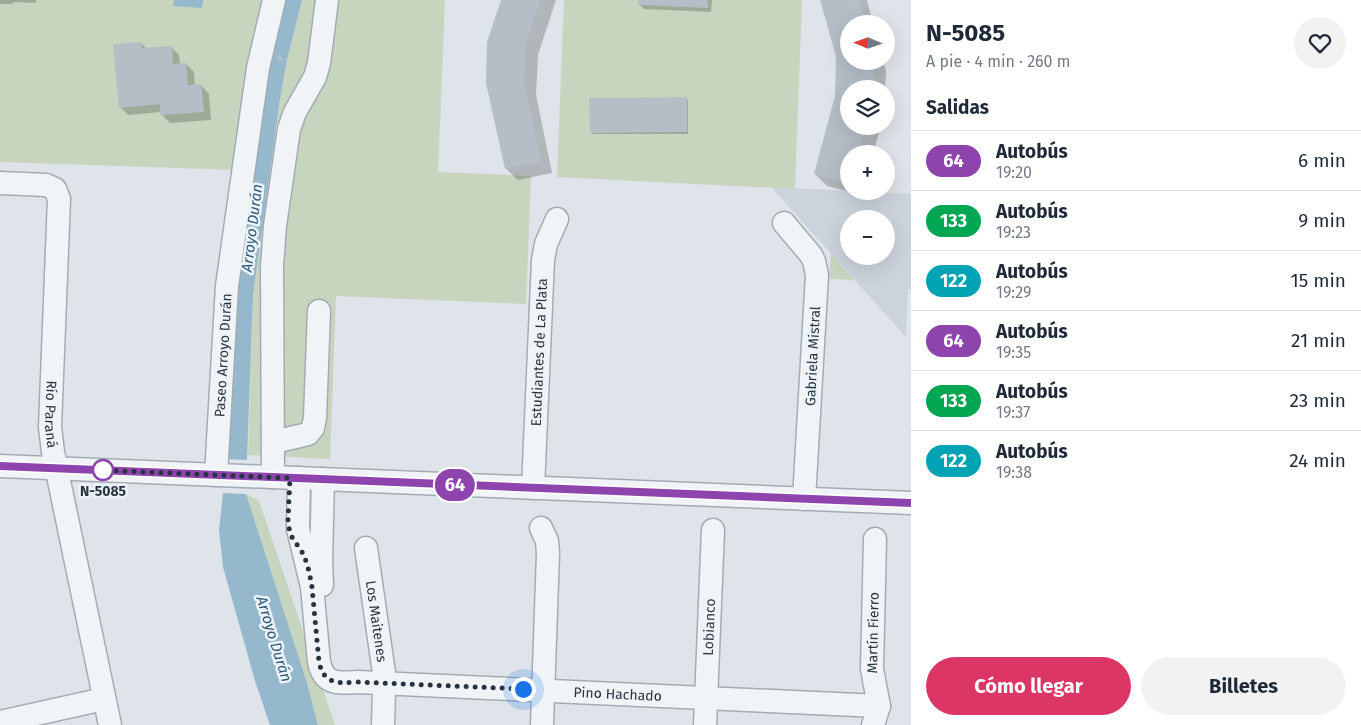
<!DOCTYPE html>
<html lang="es">
<head>
<meta charset="utf-8">
<style>
	:root { --surface:#fff; --page:#f2f2f3; --text:#1f2937; --muted:#747a83; --line:#e0e1e3; --accent:#db3665 }
	body { margin:0; font-family:"Fira Sans",sans-serif; background:var(--page); color:var(--text); height:100vh; display:flex; flex-direction:column; font-size:19px; white-space:nowrap }
	* { box-sizing:border-box; margin:0 }
	p { font-size:16px; color:var(--muted) }
	.icon { flex:none; width:28px; height:28px; fill:none; stroke:currentColor; stroke-width:2; stroke-linecap:round; stroke-linejoin:round }
	.map { position:relative; flex:1; overflow:hidden }
	.details { display:flex; flex-direction:column; background:var(--surface); width:450px }
	.details>* { flex:none }
	.badge { padding:0 10px; border-radius:16px; font-size:18px; line-height:32px }
	.needle { width:32px; rotate:272deg }
	.fabs { position:absolute; left:840px; top:15px; display:grid; gap:10px }
	.fabs a { display:grid; place-items:center; width:55px; height:55px; border-radius:50%; background:var(--surface); box-shadow:0 5px 20px #0002; font-size:25px }
	.you { position:absolute; width:25px; height:25px; margin:-12px; border:4px solid #fff; border-radius:50%; background:#1a73e8; box-shadow:0 0 0 8px #1a73e833 }
	.map>.badge { position:absolute; translate:-50% -50%; box-shadow:0 0 0 2px #fff }
	h2 { padding:0 15px; font-size:19px; line-height:45px }
	.round { display:grid; place-items:center; flex:none; width:52px; height:52px; border-radius:26px; background:var(--page) }
	.head { display:flex; align-items:center; justify-content:space-between; height:85px; padding:0 15px }
	h1 { font-size:24px; font-weight:700; line-height:38px }
	.action { display:flex; gap:10px; margin-top:auto; padding:10px 15px }
	.action a { flex:1; height:58px; border-radius:30px; background:var(--accent); color:#fff; font-size:20px; font-weight:700; line-height:58px; text-align:center }
	.action a+a { background:var(--page); color:var(--text) }
	ul { padding:0; list-style:none }
	li { display:flex; align-items:center; gap:15px; height:60px; padding:0 15px; border-top:1px solid var(--line) }
	li div { flex:1 }
	li b { display:block; font-size:19px }
	li em { font-style:normal }
	li .badge { min-width:55px; font-weight:700; text-align:center }
	main { display:flex; flex:1; min-height:0 }
	.map>svg:first-child { display:block }
</style>
</head>
<body>
<main>
<div class="map">
<svg width="911" height="725" viewBox="0 0 911 725">
	<rect width="100%" height="100%" fill="#dee4e9"/>
	<path fill="#ccd3dc" fill-rule="evenodd" d="M771,187L911,194V289H908L906,337ZM849,219H886V256H849Z"/>
	<g fill="#c7d4be">
		<path d="M0,0H268L236,170L0,162Z"/>
		<path d="M302,0H445L438,172L531,176L526,304L336,296L330,459L248,455L253,295L280,99L287,60Z"/>
		<path d="M564,0H802L795,189L557,177Z"/>
		<path d="M831,254L854,280L829,279Z"/>
		<path d="M246,494L259,501L335,725H318L307,683Z"/>
	</g>
	<g fill="#95b8cd">
		<path d="M174,0H203L202,8L173,6Z"/>
		<path d="M280,0H302L287,60L280,99L253,295L247,460L224,459L233,289Z"/>
		<path d="M223,493L246,494L307,683L318,725H270L255,681L223,567L219,530Z"/>
	</g>
	<g fill="#0003">
		<path d="M0,0H36V3L13,2V4H0Z"/>
		<path d="M502,0H556L538,55L536,95L552,173L518,180L506,169Z"/>
		<path d="M640,0H712L711,12L644,9L640,5Z"/>
		<path d="M822,0H867L873,24H849V61H883L886,71L885,89H849V126H881L873,154H849V191H863L862,195L827,186L815,174L836,97L837,56Z"/>
		<path d="M141,43L147,49L171,47L179,55L180,64H186L194,72L195,86L201,85L209,94L211,120L170,123L162,115L161,112L128,115L120,107Z"/>
		<path d="M686,98L688,100V134H592L591,133Z"/>
		<path d="M302,513L317,514L318,528L304,527Z"/>
	</g>
	<g fill="#b5bec7">
		<path d="M501,0H540L526,42L524,82L541,161L505,169L486,83L487,42Z"/>
		<path d="M639,0H708V8L638,5Z"/>
		<path d="M820,0H859L865,24H849V61H874V89H849V126H866L858,154H849V184L814,174L835,96L836,56Z"/>
		<path d="M141,42L142,48L172,46L173,64L186,63L188,85L201,84L204,112L160,115V104L119,108L113,44Z"/>
		<path d="M687,97V132L590,133L589,98Z"/>
	</g>
	<g fill="none" stroke-linecap="round" stroke-linejoin="round">
		<g stroke="#a3acb4" stroke-width="25">
			<g id="minor">
				<path id="s1" d="M0,183L46,185L55,189L59,199L50,427L53,452L110,725"/>
				<path d="M784,223L811,255L814,261L817,275L804,499"/>
				<path d="M274,442L308,434L313,428L315,418L319,311"/>
				<path d="M0,466L911,503"/>
				<path id="s2" d="M216,475L227,286L258,68L274,0"/>
				<path d="M273,477L272,266L275,226L289,129L295,112L315,77L319,63L327,0"/>
				<path id="s3" d="M299,478L298,529L312,587L319,662C324,685 337,683 357,682L879,706"/>
				<path id="s4" d="M533,488L543,260L546,244L557,219"/>
				<path d="M541,528L547,541L548,553L542,725"/>
				<path id="s5" d="M366,548L384,673V691L383,725"/>
				<path d="M322,585L321,562L323,479"/>
				<path d="M0,722L104,699"/>
				<path id="s6" d="M705,725L713,530"/>
				<path id="s7" d="M873,725L879,706L872,669L875,539"/>
			</g>
		</g>
		<path stroke="#bcc2c8" stroke-width="3" stroke-dasharray="4 4" stroke-linecap="butt" d="M278,58L287,60"/>
		<use href="#minor" stroke="#f1f4f7" stroke-width="22"/>
	</g>
	<g fill="none" stroke-linecap="round" stroke-linejoin="round">
		<g stroke="#fff" stroke-width="11">
			<path id="line" d="M0,466L911,503"/>
		</g>
		<use href="#line" stroke="#8e44ad" stroke-width="8"/>
		<path stroke="#263442" stroke-width="5" stroke-dasharray="0 9" d="M103,470H96L290,478L288,520L289,528L292,537L304,555L309,571L312,587L319,662C324,685 338,683 357,682L523,689"/>
	</g>
	<circle fill="#fff" stroke="#8e44ad" stroke-width="2.5" cx="103" cy="470" r="10"/>
	<g text-anchor="middle" dominant-baseline="central" stroke-width="5" stroke-linejoin="round" paint-order="stroke">
		<g font-size="14" fill="#263442" stroke="#eef3f7">
			<text stroke="none"><textPath href="#s4" startOffset="136">Estudiantes de La Plata</textPath></text>
			<text stroke="none"><textPath href="#s2" startOffset="120">Paseo Arroyo Durán</textPath></text>
			<text transform="translate(813 356) rotate(-87)">Gabriela Mistral</text>
			<text stroke="none"><textPath href="#s1" startOffset="282">Río Paraná</textPath></text>
			<text stroke="none"><textPath href="#s5" startOffset="74">Los Maitenes</textPath></text>
			<text stroke="none"><textPath href="#s6" startOffset="98">Lobianco</textPath></text>
			<text stroke="none"><textPath href="#s7" startOffset="94">Martín Fierro</textPath></text>
			<text stroke="none"><textPath href="#s3" startOffset="496">Pino Hachado</textPath></text>
		</g>
		<g font-size="14" font-weight="bold" fill="#263442" stroke="#eef3f7">
			<text x="103" y="491">N-5085</text>
		</g>
		<g font-size="15" font-style="italic" fill="#2c597a" stroke="#eef3f7">
			<text transform="translate(252 228) rotate(-83)">Arroyo Durán</text>
			<text transform="translate(274 639) rotate(73)">Arroyo Durán</text>
		</g>
	</g>
</svg>
<div class="fabs">
<a><svg class="needle" viewBox="-14 -14 28 28"><path d="M0-13l5 13h-10z" fill="#e53935"/><path d="M0 13l5-13h-10z" fill="#747a83"/></svg></a>
<a><svg class="icon" aria-label="layers" viewBox="0 0 24 24"><path d="M12 4l9 5-9 5-9-5zM3 14l9 5 9-5"/></svg></a>
<a>+</a>
<a>−</a>
</div>
<div class="you" style="left:523px;top:689px"></div>
<b class="badge" style="left:455px;top:485px;background:#8e44ad;color:#fff">64</b>
</div>
<section class="details">
<div class="head"><div><h1>N-5085</h1><p>A pie · 4 min · 260 m</p></div><a class="round"><svg class="icon" aria-label="heart" viewBox="0 0 24 24"><path d="M12 20l-8-8c-3-5 5-10 8-4 3-6 11-1 8 4z"/></svg></a></div>
<h2>Salidas</h2>
<ul>
<li><span class="badge" style="background:#8e44ad;color:#fff">64</span><div><b>Autobús</b><p>19:20</p></div><em>6 min</em></li>
<li><span class="badge" style="background:#00a651;color:#fff">133</span><div><b>Autobús</b><p>19:23</p></div><em>9 min</em></li>
<li><span class="badge" style="background:#00a3b4;color:#fff">122</span><div><b>Autobús</b><p>19:29</p></div><em>15 min</em></li>
<li><span class="badge" style="background:#8e44ad;color:#fff">64</span><div><b>Autobús</b><p>19:35</p></div><em>21 min</em></li>
<li><span class="badge" style="background:#00a651;color:#fff">133</span><div><b>Autobús</b><p>19:37</p></div><em>23 min</em></li>
<li><span class="badge" style="background:#00a3b4;color:#fff">122</span><div><b>Autobús</b><p>19:38</p></div><em>24 min</em></li>
</ul>
<div class="action"><a>Cómo llegar</a><a>Billetes</a></div>
</section>
</main>
</body>
</html>
